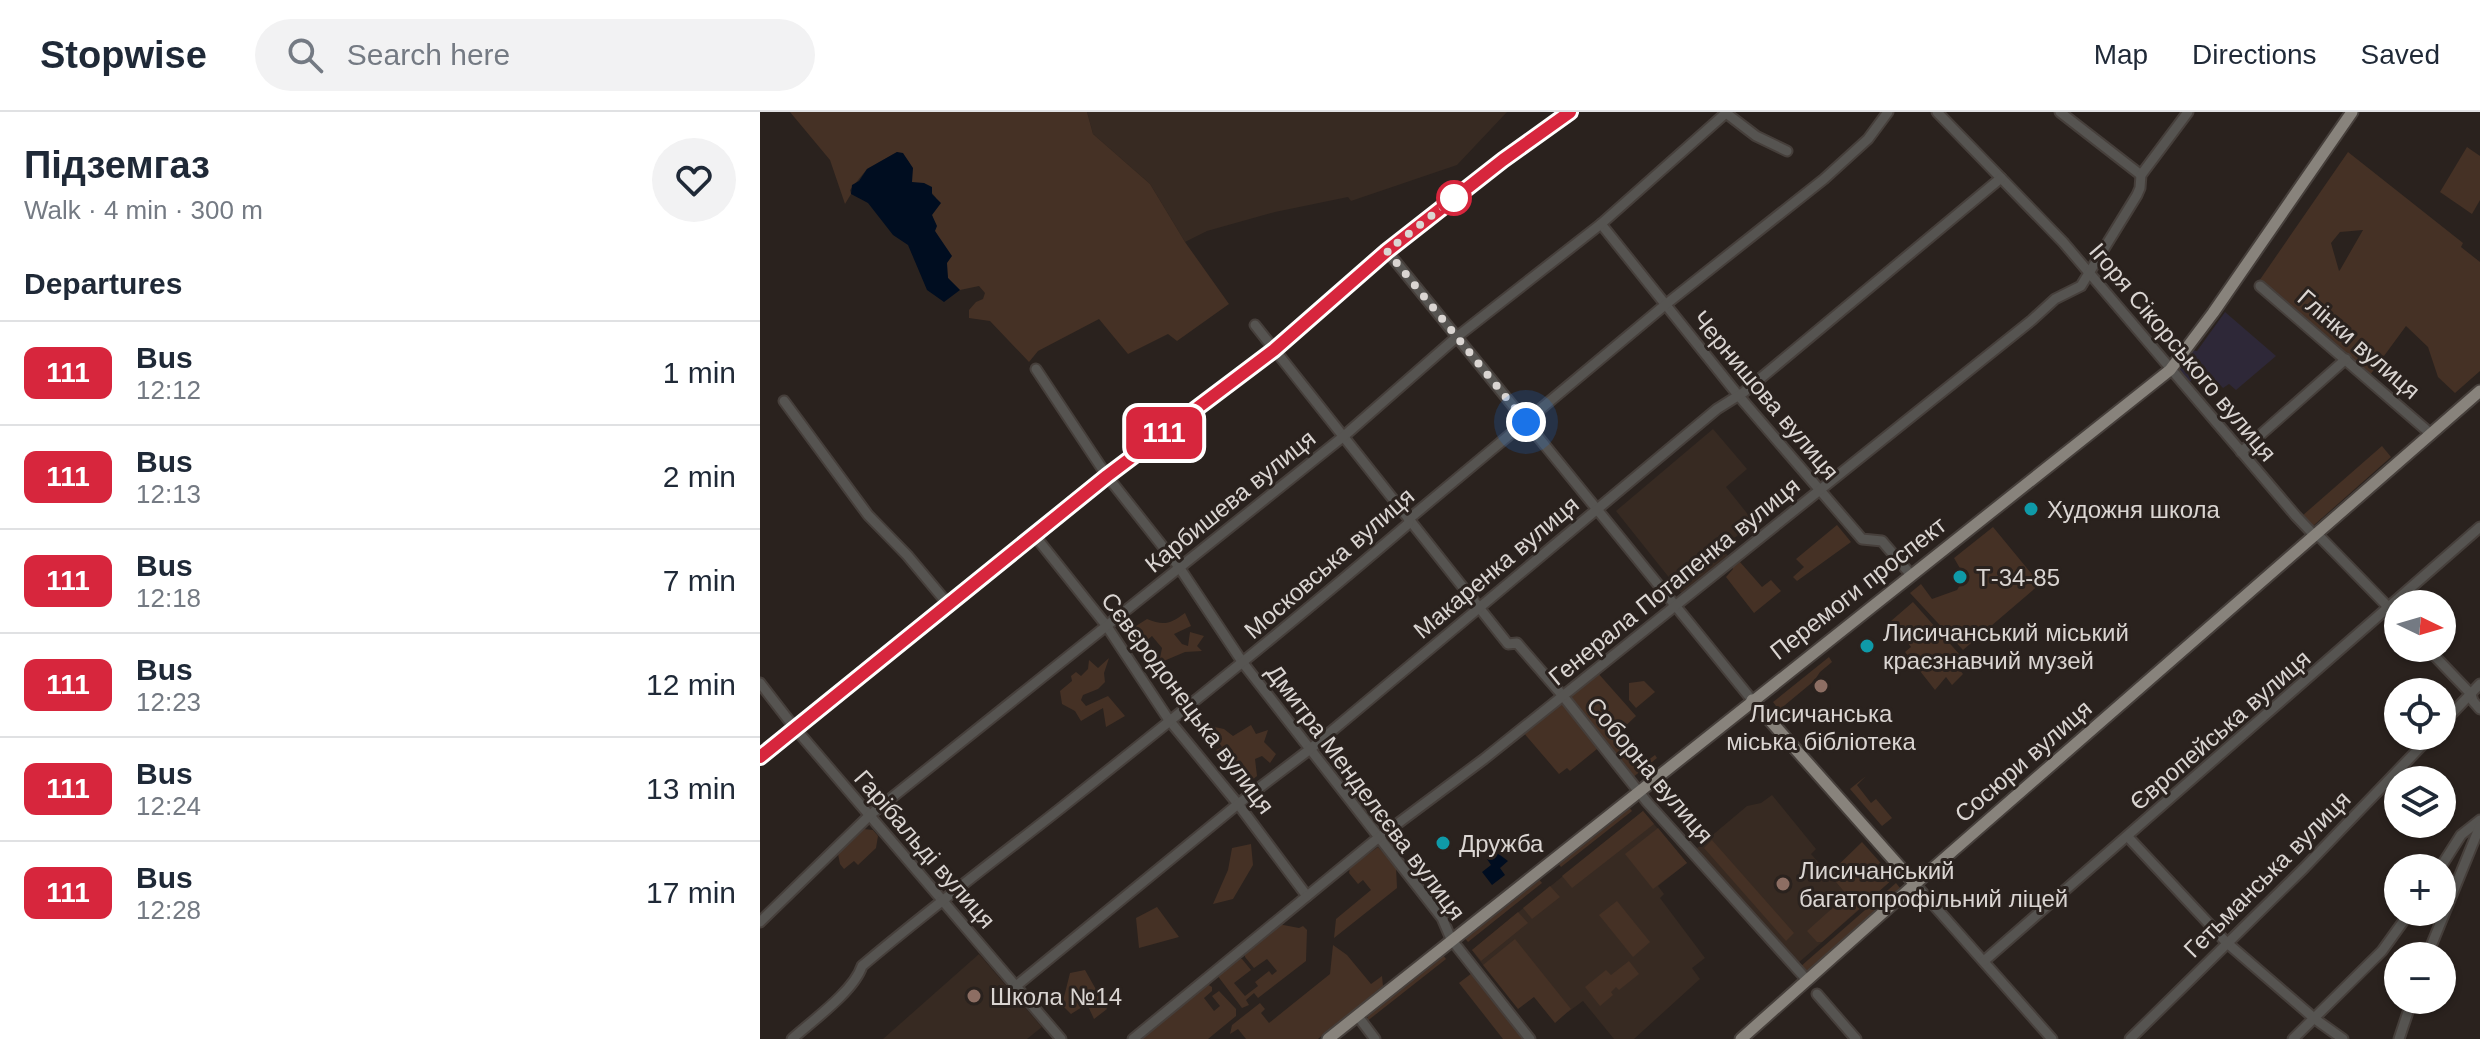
<!DOCTYPE html>
<html lang="en">
<head>
<meta charset="utf-8">
<style>
	:root { --surface:#fff; --page:#f2f2f3; --text:#1f2937; --muted:#747a83; --line:#e0e1e3 }
	body { margin:0; font-family:Helvetica,sans-serif; background:var(--page); color:var(--text); height:100vh; display:flex; flex-direction:column; font-size:30px; white-space:nowrap }
	* { box-sizing:border-box; margin:0 }
	p { font-size:26px; color:var(--muted) }
	.icon { flex:none; width:44px; height:44px; fill:none; stroke:currentColor; stroke-width:2; stroke-linecap:round; stroke-linejoin:round }
	.map { position:relative; flex:1; overflow:hidden }
	.details { display:flex; flex-direction:column; background:var(--surface); width:760px }
	.details>* { flex:none }
	.badge { padding:0 16px; border-radius:12px; font-size:28px; line-height:52px }
	.needle { width:52px; rotate:95deg }
	.fabs { position:absolute; left:1624px; top:478px; display:grid; gap:16px }
	.fabs a { display:grid; place-items:center; width:72px; height:72px; border-radius:50%; background:var(--surface); box-shadow:0 2px 6px #0004; font-size:40px }
	.you { position:absolute; width:40px; height:40px; margin:-20px; border:6px solid #fff; border-radius:50%; background:#1a73e8; box-shadow:0 0 0 12px #1a73e833 }
	.map>.badge { position:absolute; translate:-50% -50%; box-shadow:0 0 0 4px #fff }
	h2 { padding:0 24px; font-size:30px; line-height:72px }
	.round { display:grid; place-items:center; flex:none; width:84px; height:84px; border-radius:42px; background:var(--page) }
	.headline { display:flex; align-items:center; justify-content:space-between; height:136px; padding:0 24px }
	h1 { font-size:38px; font-weight:700; line-height:60px }
	ul { padding:0; list-style:none }
	li { display:flex; align-items:center; gap:24px; height:104px; padding:0 24px; border-top:2px solid var(--line) }
	li div { flex:1 }
	li b { display:block; font-size:30px }
	li em { font-style:normal }
	li .badge { min-width:88px; font-weight:700; text-align:center }
	header { display:flex; align-items:center; gap:48px; box-sizing:border-box; height:112px; padding:0 40px; background:var(--surface); border-bottom:2px solid var(--line) }
	header strong { font-size:38px }
	nav { display:flex; gap:44px; margin-inline-start:auto; font-size:28px }
	.search { width:560px; height:72px; background:var(--page); display:flex; align-items:center; gap:20px; box-sizing:border-box; padding:0 28px; border-radius:44px; color:var(--muted); font-size:30px }
	main { display:flex; flex:1; min-height:0 }
	.map>svg:first-child { display:block }
</style>
</head>
<body>
<header>
<strong>Stopwise</strong>
<div class="search"><svg class="icon" aria-label="search" viewBox="0 0 24 24"><circle cx="10" cy="10" r="6"/><path d="M15 15l6 6"/></svg>Search here</div>
<nav><a>Map</a><a>Directions</a><a>Saved</a></nav>
</header>
<main>
<section class="details">
<div class="headline"><div><h1>Підземгаз</h1><p>Walk · 4 min · 300 m</p></div><a class="round"><svg class="icon" aria-label="heart" viewBox="0 0 24 24"><path d="M12 20l-8-8c-3-5 5-10 8-4 3-6 11-1 8 4z"/></svg></a></div>
<h2>Departures</h2>
<ul>
<li><span class="badge" style="background:#d7263d;color:#fff">111</span><div><b>Bus</b><p>12:12</p></div><em>1 min</em></li>
<li><span class="badge" style="background:#d7263d;color:#fff">111</span><div><b>Bus</b><p>12:13</p></div><em>2 min</em></li>
<li><span class="badge" style="background:#d7263d;color:#fff">111</span><div><b>Bus</b><p>12:18</p></div><em>7 min</em></li>
<li><span class="badge" style="background:#d7263d;color:#fff">111</span><div><b>Bus</b><p>12:23</p></div><em>12 min</em></li>
<li><span class="badge" style="background:#d7263d;color:#fff">111</span><div><b>Bus</b><p>12:24</p></div><em>13 min</em></li>
<li><span class="badge" style="background:#d7263d;color:#fff">111</span><div><b>Bus</b><p>12:28</p></div><em>17 min</em></li>
</ul>
</section>
<div class="map">
<svg width="1720" height="927" viewBox="0 0 1720 927">
	<rect width="100%" height="100%" fill="#2a221e"/>
	<path fill="#2e2838" d="M1465,200L1516,244L1476,278L1469,272L1463,276L1443,255L1428,272L1418,259L1417,255L1432,238L1437,239Z"/>
	<g fill="#372a22">
		<path d="M327,0H747L697,53L591,89L588,85L515,100L447,119L425,130L390,72L333,22Z"/>
		<path d="M953,317L987,357L966,375L994,410L967,432L969,435L964,439L968,444L923,483L856,399Z"/>
		<path d="M1012,683L1056,737L1051,742L1100,797L1037,852L1028,842L1027,837L1021,833L936,737L987,694L1001,691Z"/>
		<path d="M883,699L927,751L898,774L904,782L900,786L945,846L932,856L940,867L874,927H854L823,889L808,900L723,853L712,838Z"/>
		<path d="M219,842L282,915L267,927H123Z"/>
	</g>
	<g fill="#453125" fill-rule="evenodd">
		<path d="M30,0H327L333,22L390,72L425,130L469,192L417,229L408,222L368,242L339,207L278,239L269,250L230,209L209,206V198L216,190L223,187L225,181L219,174L200,178L188,166L181,130L175,119L172,103L176,86L164,71H152C150,54 154,50 137,40L107,57L90,78L91,82L85,92L70,48Z"/>
		<path d="M1707,35L1720,44V88L1712,102L1680,80Z"/>
		<path d="M1588,40L1703,131L1701,135L1720,150V259L1695,281L1678,265L1668,235L1646,214L1610,263L1499,169ZM1603,118L1580,158L1579,159L1571,131L1580,120Z"/>
		<path d="M1622,334L1631,345L1553,414H1550L1542,404Z"/>
		<path d="M1077,413L1091,430L1037,469L1033,465L1044,455L1036,447Z"/>
		<path d="M1233,415L1280,472L1203,538L1150,481L1161,472L1172,487L1197,478L1205,465L1194,446Z"/>
		<path d="M980,450L1002,475L1011,468L1021,479L994,501L966,465L973,457L972,455Z"/>
		<path d="M1153,490L1200,543L1195,552L1203,562L1192,573L1186,565L1175,578L1145,540L1151,535L1131,509Z"/>
		<path d="M425,501L431,514L414,522L422,532L428,534L430,520L444,524L437,534L442,539L425,540L399,551L402,536L392,524L379,535L371,526L376,514L387,507C404,514 410,512 425,501Z"/>
		<path d="M1069,545L1072,550L1060,560L1054,569L1019,598L1013,590Z"/>
		<path d="M349,546L344,561L345,570L338,577L323,583L321,588L326,594L348,584L365,604L346,615L343,596L321,609L315,599L302,592L300,579L312,569L311,564L316,560L321,564L328,557L329,548L338,556Z"/>
		<path d="M837,560L876,604L860,619L887,649L895,643L897,646L872,666L809,587V581Z"/>
		<path d="M884,569L895,580L876,596L869,588V571Z"/>
		<path d="M802,589L833,628L837,637L810,659L807,656L799,662L763,620Z"/>
		<path d="M440,612L464,617L473,624L491,613L496,622L508,618L504,630L516,642L510,651L502,644L495,647L497,664L481,677L461,648L463,643L456,638L462,635L454,623L445,627L437,616Z"/>
		<path d="M1106,664L1097,673L1111,691L1116,687L1132,706L1122,714L1090,677Z"/>
		<path d="M868,694L872,699L801,755L797,750Z"/>
		<path d="M883,699L894,712L812,776L802,764Z"/>
		<path d="M898,716L927,751L893,777L865,742Z"/>
		<path d="M104,717L113,718L118,724L116,736L98,753L94,749L84,757L80,752L78,742Z"/>
		<path d="M952,728L1034,821L1026,829L944,736Z"/>
		<path d="M1102,730L1134,766L1062,830H1057L1047,819L1087,783L1069,762Z"/>
		<path d="M491,732L493,753L473,787L453,792L468,758L472,736Z"/>
		<path d="M618,735L636,755L637,776L574,826L576,807L611,778L603,768L598,772L589,761L590,755Z"/>
		<path d="M777,765L782,771L708,830L703,824Z"/>
		<path d="M1136,771L1140,776L1049,859H1044L1040,855Z"/>
		<path d="M790,774L800,785L772,807L763,796Z"/>
		<path d="M857,789L890,830L873,845L839,803Z"/>
		<path d="M397,795L419,825L379,836L376,806Z"/>
		<path d="M758,800L768,811L721,849L712,838Z"/>
		<path d="M518,812L539,816L543,814L547,818L546,849L498,886L494,881L486,888L489,893L482,896L457,863L478,846L482,847L491,858L474,871L485,884L498,874L495,870L509,859L512,863L517,859L507,847L494,856L485,845V840Z"/>
		<path d="M755,827L811,897L795,911L774,885L758,897L723,853Z"/>
		<path d="M573,833L587,843L611,872L622,864L623,874L558,927H486L478,917L470,922L472,913L500,891L505,897L501,901L509,911L570,862Z"/>
		<path d="M683,843L686,847L606,910L609,902Z"/>
		<path d="M869,849L879,862L859,878L856,875L851,880L853,883L840,894L825,875L846,858L851,863Z"/>
		<path d="M325,858L347,897L334,907L327,892L311,902L302,893L310,861Z"/>
		<path d="M712,861L761,921L763,927H743L699,871Z"/>
		<path d="M447,872L452,875V879L444,886L454,899L460,894L452,884L459,879L476,897V904L448,927H382L403,906L404,908L408,905L407,903Z"/>
	</g>
	<g fill="#000d20">
		<path d="M137,40L143,41L153,56L152,70L164,71L172,75V82L181,91L172,103L177,114L175,119L192,144L187,151L188,166L200,178L184,190L167,178L148,133L133,123L108,91L91,82L92,73L99,69L107,57Z"/>
		<path d="M736,740L748,749L740,756L745,763L732,773L722,760L731,753L727,747Z"/>
	</g>
	<g fill="none" stroke-linecap="round" stroke-linejoin="round">
		<g stroke="#463f3b" stroke-width="13">
			<g id="minor">
				<path d="M1177,0L1303,130L1536,404L1554,423L1561,426L1638,505"/>
				<path d="M1300,0L1381,63"/>
				<path d="M841,112L978,283L1102,427L1122,429L1151,463"/>
				<path d="M627,139L992,588"/>
				<path d="M1500,174L1671,322"/>
				<path d="M495,213L748,532L757,531L803,584L887,690L1047,868"/>
				<path d="M276,257L347,364L419,455L483,551L682,806L691,827L770,927"/>
				<path d="M24,289L108,403L147,443L188,492"/>
				<path d="M1481,340L1586,247"/>
				<path d="M275,424L346,513L409,608L478,692L547,784"/>
				<path d="M1667,536L1711,582L1713,589L1720,597"/>
				<path d="M0,571L34,615L301,927"/>
				<path d="M1682,612L1720,572"/>
				<path d="M0,645L347,364L514,238L627,139L743,48L810,0"/>
				<path d="M1368,725L1466,830L1555,907L1583,927"/>
				<path d="M1680,756L1701,723L1720,708"/>
				<path d="M1155,772L1292,927"/>
				<path d="M0,810L110,703L584,324L698,224L841,112L966,1L996,24L1027,39"/>
				<path d="M1667,844L1720,714"/>
				<path d="M1224,849L1720,415"/>
				<path d="M256,874L478,692L549,638L957,297L984,280L1241,66"/>
				<path d="M1057,882L1096,927"/>
				<path d="M597,903L615,927"/>
				<path d="M32,927C52,909 94,879 102,854C167,799 235,748 301,696C418,603 535,509 648,412L650,406L905,193L1064,67L1108,27L1128,0"/>
				<path d="M373,927L613,730L724,647L1272,208L1295,187L1321,174L1377,83L1380,76L1381,63L1428,0"/>
				<path d="M1370,927L1544,756L1671,624"/>
				<path d="M1533,927L1622,839L1650,800"/>
				<path d="M1639,927L1652,888"/>
			</g>
		</g>
		<g stroke="#463f3b" stroke-width="15">
			<g id="major">
				<path d="M992,588L1155,772"/>
				<path d="M568,927L1410,258L1453,201L1592,0"/>
				<path d="M981,927L1155,772L1720,279"/>
			</g>
		</g>
		<use href="#minor" stroke="#565451" stroke-width="9"/>
		<use href="#major" stroke="#88837c" stroke-width="11"/>
	</g>
	<g fill="none" stroke-linecap="round" stroke-linejoin="round">
		<g stroke="#fff" stroke-width="18">
			<path id="line" d="M0,645L347,364L514,238L627,139L743,48L810,0"/>
		</g>
		<use href="#line" stroke="#d7263d" stroke-width="12"/>
		<path stroke="#dad5d2" stroke-width="8" stroke-dasharray="0 14.4" d="M694,86L627,139L766,310"/>
	</g>
	<circle fill="#fff" stroke="#d7263d" stroke-width="4" cx="694" cy="86" r="16"/>
	<g fill="#0f9aa8" stroke="#2a221e" stroke-width="3">
		<circle cx="1271" cy="397" r="8"/>
		<circle cx="1200" cy="465" r="8"/>
		<circle cx="1107" cy="534" r="8"/>
		<circle cx="683" cy="731" r="8"/>
	</g>
	<g fill="#8d6e63" stroke="#2a221e" stroke-width="3">
		<circle cx="1061" cy="574" r="8"/>
		<circle cx="1023" cy="772" r="8"/>
		<circle cx="214" cy="884" r="8"/>
	</g>
	<g text-anchor="middle" dominant-baseline="central" stroke-width="6" stroke-linejoin="round" paint-order="stroke">
		<g font-size="24" fill="#dad5d2" stroke="#2a221e">
			<text transform="translate(1599 232) rotate(41)">Глінки вулиця</text>
			<text transform="translate(1423 240) rotate(50)">Ігоря Сікорського вулиця</text>
			<text transform="translate(1006 283) rotate(50)">Чернишова вулиця</text>
			<text transform="translate(470 389) rotate(-39)">Карбишева вулиця</text>
			<text transform="translate(569 451) rotate(-41)">Московська вулиця</text>
			<text transform="translate(736 455) rotate(-40)">Макаренка вулиця</text>
			<text transform="translate(914 469) rotate(-39)">Генерала Потапенка вулиця</text>
			<text transform="translate(1098 476) rotate(-38)">Перемоги проспект</text>
			<text transform="translate(428 591) rotate(53)">Сєвєродонецька вулиця</text>
			<text transform="translate(1460 618) rotate(-41)">Європейська вулиця</text>
			<text transform="translate(1263 649) rotate(-41)">Сосюри вулиця</text>
			<text transform="translate(890 658) rotate(50)">Соборна вулиця</text>
			<text transform="translate(606 680) rotate(53)">Дмитра Менделєєва вулиця</text>
			<text transform="translate(165 737) rotate(49)">Гарібальді вулиця</text>
			<text transform="translate(1507 762) rotate(-45)">Гетьманська вулиця</text>
		</g>
		<g font-size="24" fill="#dad5d2" stroke="#2a221e" text-anchor="start">
			<text x="1287" y="397">Художня школа</text>
			<text x="1216" y="465">Т-34-85</text>
			<text x="1123" y="520">Лисичанський міський<tspan x="1123" dy="28">краєзнавчий музей</tspan></text>
			<text x="1061" y="601" text-anchor="middle">Лисичанська<tspan x="1061" dy="28">мiська бiблiотека</tspan></text>
			<text x="699" y="731">Дружба</text>
			<text x="1039" y="758">Лисичанський<tspan x="1039" dy="28">багатопрофільний ліцей</tspan></text>
			<text x="230" y="884">Школа №14</text>
		</g>
	</g>
</svg>
<div class="fabs">
<a><svg class="needle" viewBox="-14 -14 28 28"><path d="M0-13l5 13h-10z" fill="#e53935"/><path d="M0 13l5-13h-10z" fill="#747a83"/></svg></a>
<a><svg class="icon" aria-label="locate" viewBox="0 0 24 24"><circle cx="12" cy="12" r="6"/><path d="M12 2v4M12 18v4M2 12h4M18 12h4"/></svg></a>
<a><svg class="icon" aria-label="layers" viewBox="0 0 24 24"><path d="M12 4l9 5-9 5-9-5zM3 14l9 5 9-5"/></svg></a>
<a>+</a>
<a>−</a>
</div>
<div class="you" style="left:766px;top:310px"></div>
<b class="badge" style="left:404px;top:321px;background:#d7263d;color:#fff">111</b>
</div>
</main>
</body>
</html>
